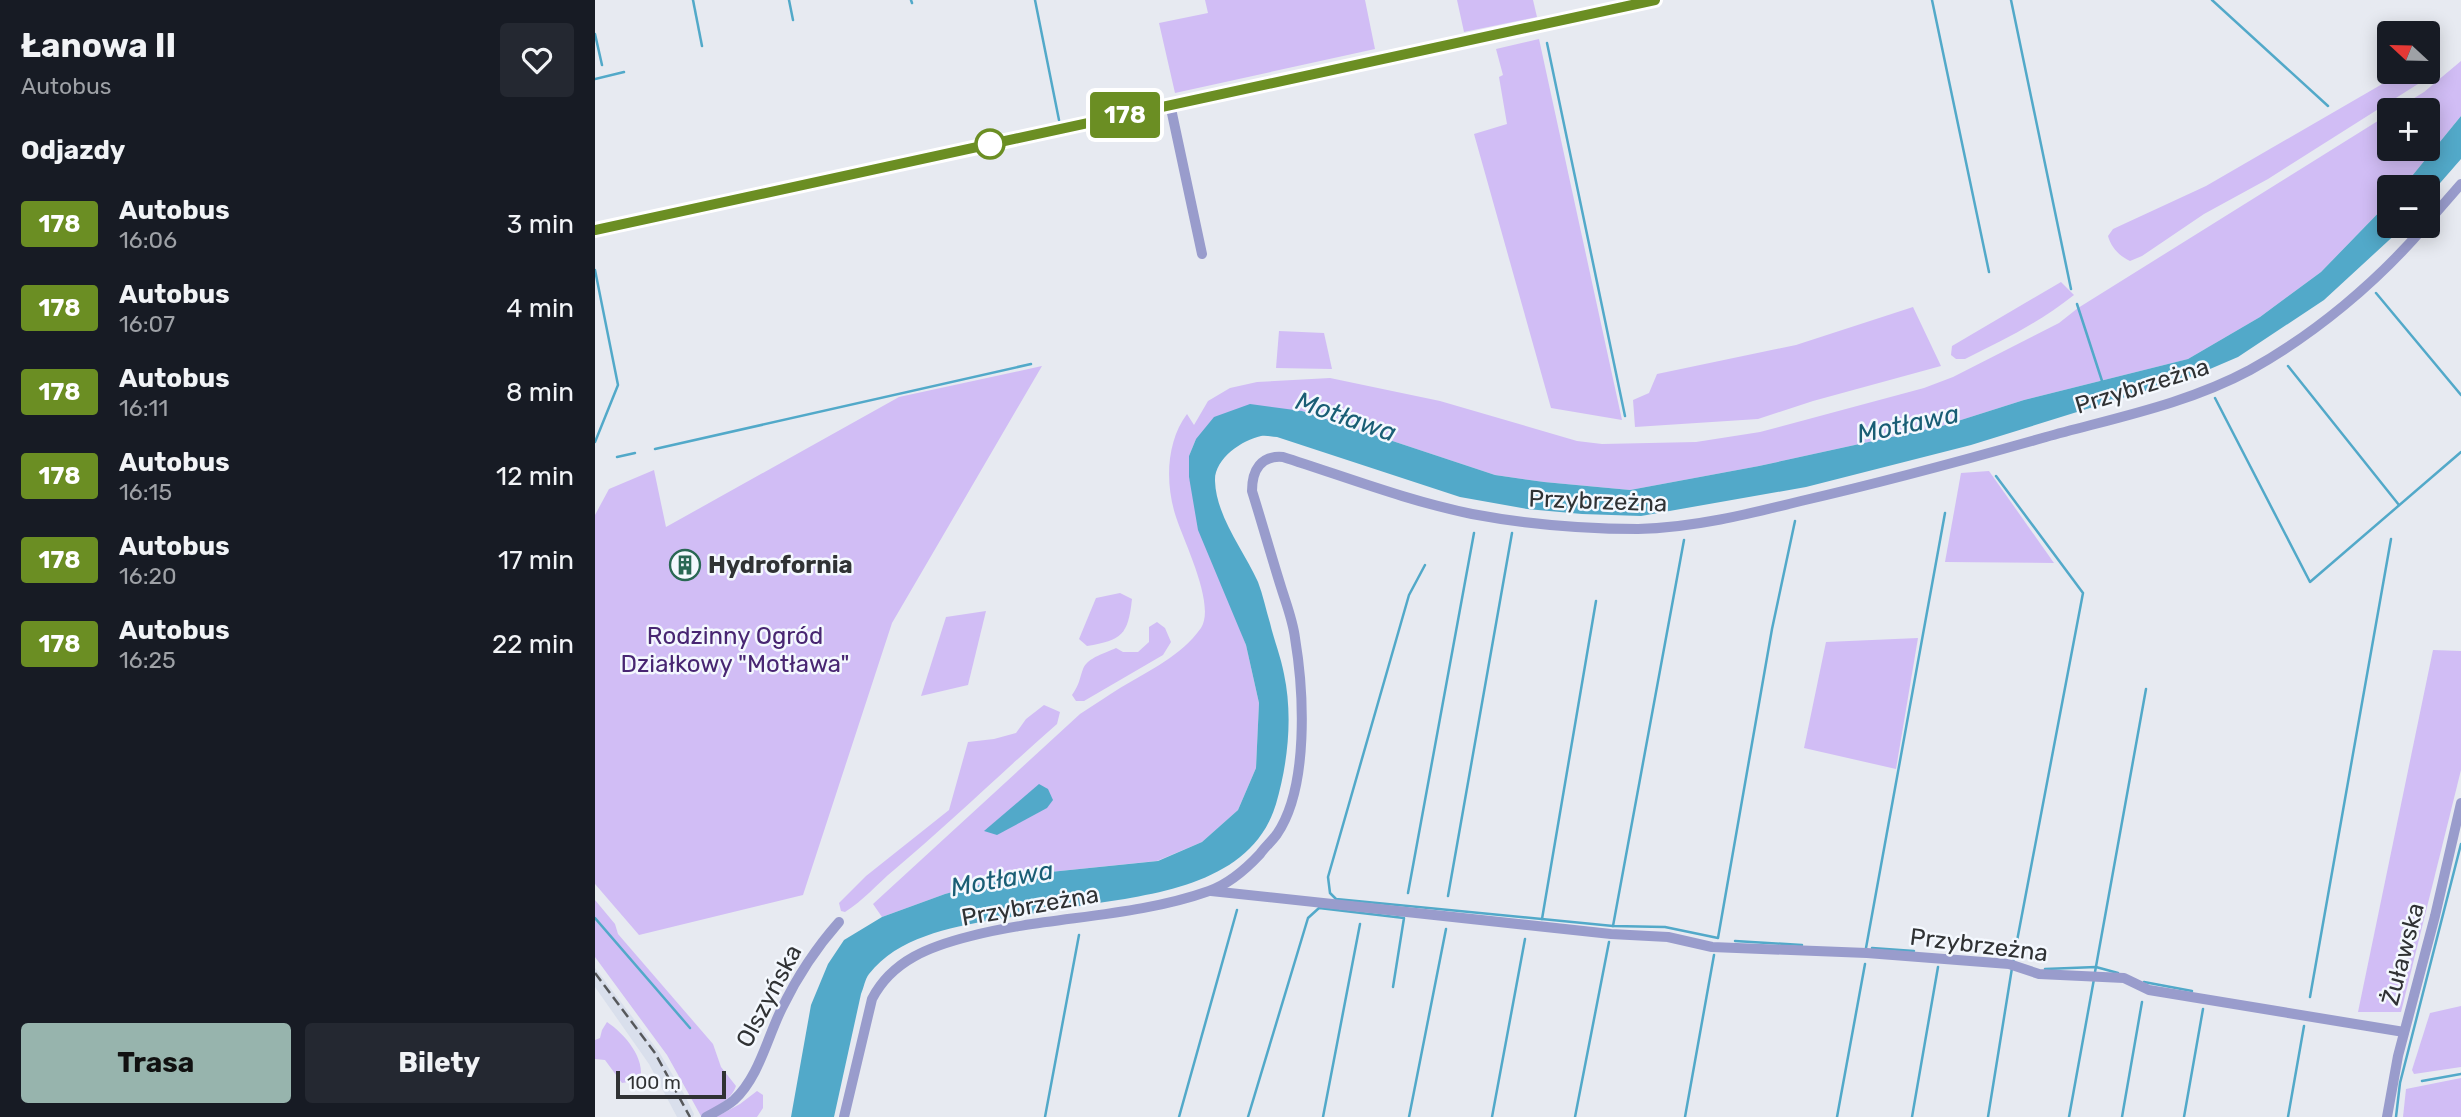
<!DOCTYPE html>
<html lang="pl">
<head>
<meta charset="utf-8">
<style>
	:root { --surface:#171b24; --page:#242831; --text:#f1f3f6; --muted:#9ea1a6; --accent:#97b4ad }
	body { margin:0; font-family:Rubik,sans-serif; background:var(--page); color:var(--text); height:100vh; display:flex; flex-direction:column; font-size:26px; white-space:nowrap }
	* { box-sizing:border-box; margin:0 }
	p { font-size:23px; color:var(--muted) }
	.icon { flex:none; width:38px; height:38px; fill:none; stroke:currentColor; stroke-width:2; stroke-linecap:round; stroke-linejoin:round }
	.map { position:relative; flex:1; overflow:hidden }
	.details { display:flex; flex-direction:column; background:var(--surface); width:595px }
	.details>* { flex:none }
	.badge { padding:0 14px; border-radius:5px; font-size:24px; line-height:46px }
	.needle { width:46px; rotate:292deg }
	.buttons { position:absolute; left:1782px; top:21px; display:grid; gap:14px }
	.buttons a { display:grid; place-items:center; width:63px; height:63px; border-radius:7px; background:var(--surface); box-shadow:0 4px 18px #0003; font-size:35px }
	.scale { position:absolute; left:21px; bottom:18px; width:110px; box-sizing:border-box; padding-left:7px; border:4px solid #303234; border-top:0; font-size:19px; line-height:24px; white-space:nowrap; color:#303234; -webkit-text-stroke:5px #f4f8fe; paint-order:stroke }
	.map>.badge { position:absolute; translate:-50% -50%; box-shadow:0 0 0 4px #fff }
	h2 { padding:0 21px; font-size:26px; line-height:63px }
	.round { display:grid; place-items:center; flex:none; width:74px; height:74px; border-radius:7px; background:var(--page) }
	.headline { display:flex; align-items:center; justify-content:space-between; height:119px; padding:0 21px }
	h1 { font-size:33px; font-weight:700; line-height:52px }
	.button { display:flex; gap:14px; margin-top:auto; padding:14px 21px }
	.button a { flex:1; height:80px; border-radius:7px; background:var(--accent); color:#111; font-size:28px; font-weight:700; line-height:80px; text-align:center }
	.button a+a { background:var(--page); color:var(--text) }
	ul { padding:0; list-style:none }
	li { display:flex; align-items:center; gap:21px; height:84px; padding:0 21px }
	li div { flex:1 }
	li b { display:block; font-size:26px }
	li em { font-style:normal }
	li .badge { min-width:77px; font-weight:700; text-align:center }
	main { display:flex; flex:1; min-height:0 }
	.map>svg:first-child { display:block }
</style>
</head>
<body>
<main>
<section class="details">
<div class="headline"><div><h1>Łanowa II</h1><p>Autobus</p></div><a class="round"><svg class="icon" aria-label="heart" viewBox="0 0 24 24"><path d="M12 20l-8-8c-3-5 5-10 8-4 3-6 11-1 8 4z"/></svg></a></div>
<h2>Odjazdy</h2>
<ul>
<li><span class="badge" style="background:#6b8e23;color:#fff">178</span><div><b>Autobus</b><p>16:06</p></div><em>3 min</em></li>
<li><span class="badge" style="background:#6b8e23;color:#fff">178</span><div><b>Autobus</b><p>16:07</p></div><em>4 min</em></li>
<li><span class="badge" style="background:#6b8e23;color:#fff">178</span><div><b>Autobus</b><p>16:11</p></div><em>8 min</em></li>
<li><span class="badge" style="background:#6b8e23;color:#fff">178</span><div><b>Autobus</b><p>16:15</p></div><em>12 min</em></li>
<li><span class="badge" style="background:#6b8e23;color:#fff">178</span><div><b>Autobus</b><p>16:20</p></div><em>17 min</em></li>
<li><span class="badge" style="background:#6b8e23;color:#fff">178</span><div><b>Autobus</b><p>16:25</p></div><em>22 min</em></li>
</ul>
<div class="button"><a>Trasa</a><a>Bilety</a></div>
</section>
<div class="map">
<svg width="1866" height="1117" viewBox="0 0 1866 1117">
	<rect width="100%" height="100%" fill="#e7eaf1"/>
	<path fill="#d9dfec" d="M0,968L64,1052L89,1094L99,1114L98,1117H82L54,1064L0,987Z"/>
	<g fill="#d1bdf5">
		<path d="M610,0H770L780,49L580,93L564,23L613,13Z"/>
		<path d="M862,0H938L942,17L869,32Z"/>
		<path d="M944,39L1027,420L956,408L879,134L912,124L904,77L908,75L901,49Z"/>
		<path d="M1866,61V116L1808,187H1794V202L1726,272L1665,317L1593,359L1429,400L1347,426L1164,466L1035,490L949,482L900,475L707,411L601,439L594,456V477L633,597L651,645L664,703L661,768L643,810L607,842L562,861L416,876L350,894L287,917L278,904L485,714C499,705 512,696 525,688C555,670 586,656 606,628C621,605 589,542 581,517C570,484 571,442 592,414L599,425L613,401L635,388L662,382L735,378L845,401L982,441L1007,444L1101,442L1165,432L1329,388L1358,377L1464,323L1483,308L1794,114V149H1832V110H1800L1829,92Z"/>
		<path d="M1832,63L1837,72L1823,84L1673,179L1609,214L1547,256L1535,261C1524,256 1516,247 1513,236L1518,229L1611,186L1808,72H1832Z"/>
		<path d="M1466,282L1479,295C1445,322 1409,340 1370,359H1361L1356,355L1357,346Z"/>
		<path d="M1318,307L1346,366L1218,401L1163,419L1040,427L1038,400L1054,393L1062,374L1201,345Z"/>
		<path d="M684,331L729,333L737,369L681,368Z"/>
		<path d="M447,366L297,623L208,895L44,935L0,884V515L14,489L59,470L71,527L304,397Z"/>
		<path d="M1394,471L1459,563L1350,562L1366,473Z"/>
		<path d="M525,593L537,599C533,635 527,640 492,646L484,639L501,598Z"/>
		<path d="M391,611L373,685L326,696L351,617Z"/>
		<path d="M562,622L570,628L576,642L568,655L489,701H481L477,695C485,683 484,680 488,669C493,657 511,653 521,648L528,652H543L554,642V627Z"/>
		<path d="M1323,638L1301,769L1209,748L1231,642Z"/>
		<path d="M1838,650L1866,651V770L1806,1012H1763Z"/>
		<path d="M449,705L465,712L462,724C407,772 355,823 299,870C282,884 268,901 250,912L246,911L244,903L271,876L354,810L373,742L399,739L421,733L431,719Z"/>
		<path d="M0,900L20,924L23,934L118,1044L126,1067L141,1086C136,1101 118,1108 106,1116L72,1055L0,957Z"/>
		<path d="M1866,1006V1067L1819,1074L1817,1070L1835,1013Z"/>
		<path d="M12,1022C30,1034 51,1059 45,1080L27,1083L10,1060L0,1059V1040L5,1038L7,1030Z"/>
		<path d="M1866,1078V1117H1808L1811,1089Z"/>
		<path d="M162,1091L168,1095V1108L162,1117H121L145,1104Z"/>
	</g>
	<g fill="#52a9c9">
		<path d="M1866,116V159L1832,198V187H1808Z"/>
		<path d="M1794,202V226H1808L1805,230L1729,300L1643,357L1601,375L1376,445L1211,487L1046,516L987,514L932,509L865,497L682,437C677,437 671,435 666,436C647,440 619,459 620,481C621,516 649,551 663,582C668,595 671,610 675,623C679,640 686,657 689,674C698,716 693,763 681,804C657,884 560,894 491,905C460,910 429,915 397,920C354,928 303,937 274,974C270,979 269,987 266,994L239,1117H196L216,1005L233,964L249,940L287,917L350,894L416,876L563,861L607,842L643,810L661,768L664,703L651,645L603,530L594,477V456L601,439L619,417L655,404L707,411L900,475L949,482L1035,490L1164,466L1347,426L1429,400L1593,359L1665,317L1726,272Z"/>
		<path d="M444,784L453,789L458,800L452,808L402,835L389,831Z"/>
	</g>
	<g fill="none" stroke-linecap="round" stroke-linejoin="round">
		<g stroke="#52a9c9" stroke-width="2.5">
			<path d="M98,0L107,46"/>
			<path d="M194,0L198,20"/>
			<path d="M316,0L317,3"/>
			<path d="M440,0L464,120"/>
			<path d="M1337,0L1394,272"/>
			<path d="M1416,0L1476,289"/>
			<path d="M1617,0L1733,106"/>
			<path d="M0,34L7,65"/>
			<path d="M952,43L1030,416"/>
			<path d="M0,79L29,72"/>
			<path d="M0,270L23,385L0,442"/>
			<path d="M1781,293L1866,395"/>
			<path d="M1482,304L1508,384"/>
			<path d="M1693,366L1804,505"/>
			<path d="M1620,398L1715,582L1866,452"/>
			<path d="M60,449L436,364"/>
			<path d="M22,457L40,453"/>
			<path d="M1401,476L1488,593L1418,962"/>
			<path d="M830,565L814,595L733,877L735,893L741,899L1018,926L1070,927L1123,938L1177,629L1200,521"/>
			<path d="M813,893L879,533"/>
			<path d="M853,896L917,533"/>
			<path d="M0,918L95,1028"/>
			<path d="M947,919L1001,601"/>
			<path d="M1018,926L1089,540"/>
			<path d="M1140,941L1207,945"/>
			<path d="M1271,948L1350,513"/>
			<path d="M1277,948L1319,951"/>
			<path d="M1450,969L1501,967L1523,973"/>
			<path d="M1500,972L1551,689"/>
			<path d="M1549,982L1597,991"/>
			<path d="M1715,997L1796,539"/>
			<path d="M1827,1081L1866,1074"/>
			<path d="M450,1117L484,935"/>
			<path d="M584,1117L642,910"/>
			<path d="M653,1117L713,918L724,908L809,918L798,987"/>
			<path d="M728,1117L765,924"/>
			<path d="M814,1117L851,929"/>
			<path d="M897,1117L930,939"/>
			<path d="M980,1117L1014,942"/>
			<path d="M1090,1117L1119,955"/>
			<path d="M1242,1117L1270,964"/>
			<path d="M1317,1117L1343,967"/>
			<path d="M1393,1117L1417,968"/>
			<path d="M1474,1117L1499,979"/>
			<path d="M1527,1117L1547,1002"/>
			<path d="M1589,1117L1608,1009"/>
			<path d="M1693,1117L1709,1026"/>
			<path d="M1801,1117L1805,1083L1866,844"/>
		</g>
		<g stroke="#999ccc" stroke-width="10">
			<path d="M575,104L607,254"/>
			<path d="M1832,223L1866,184"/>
			<path d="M0,230L1061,0"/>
			<path d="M616,891L1016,934L1073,937L1117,947L1272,953L1414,964L1444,974L1529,978L1554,990L1809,1032"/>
			<path d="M111,1117C120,1112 131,1107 139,1100C164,1077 172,1038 187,1008C202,977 221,948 244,922"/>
			<path d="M249,1117L277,999C297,960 336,946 376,936C454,916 538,918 614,891C634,884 651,869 665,854C670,847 677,841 682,834C714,787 709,692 700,638C698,621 691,603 686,587C676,555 667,523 657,491C657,470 666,455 688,457C751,477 813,501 877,514C930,524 989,529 1043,529C1097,528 1154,514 1206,501C1289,482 1370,460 1451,437C1519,418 1592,404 1655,370C1720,334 1782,282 1830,226"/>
			<path d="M1792,1117L1803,1056L1840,916L1866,803"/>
		</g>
		<path stroke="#56585b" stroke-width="2.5" stroke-dasharray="10 5" stroke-linecap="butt" d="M0,973L60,1053L95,1117"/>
	</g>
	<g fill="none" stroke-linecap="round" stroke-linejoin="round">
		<g stroke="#fff" stroke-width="16">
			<path id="line" d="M0,230L1060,0"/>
		</g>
		<use href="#line" stroke="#6b8e23" stroke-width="10"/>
	</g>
	<defs>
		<g id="building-ring" transform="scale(1.575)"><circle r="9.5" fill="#f4f8fe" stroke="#2a6854" stroke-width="1.5"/><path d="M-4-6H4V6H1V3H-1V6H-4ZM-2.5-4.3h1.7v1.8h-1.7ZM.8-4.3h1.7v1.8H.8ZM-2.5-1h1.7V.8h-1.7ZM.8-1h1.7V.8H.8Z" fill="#2a6854"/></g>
	</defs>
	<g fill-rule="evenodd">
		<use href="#building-ring" x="90" y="565"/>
	</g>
	<circle fill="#fff" stroke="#6b8e23" stroke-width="3.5" cx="395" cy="144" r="14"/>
	<g text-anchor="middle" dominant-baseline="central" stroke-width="5" stroke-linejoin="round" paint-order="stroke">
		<g font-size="24" fill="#303234" stroke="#f4f8fe">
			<text transform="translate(1547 386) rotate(-17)">Przybrzeżna</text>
			<text transform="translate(1003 501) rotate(2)">Przybrzeżna</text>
			<text transform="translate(435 906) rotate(-10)">Przybrzeżna</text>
			<text transform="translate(1384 945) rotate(7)">Przybrzeżna</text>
			<text transform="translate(1808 954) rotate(-75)">Żuławska</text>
			<text transform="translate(174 996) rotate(-62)">Olszyńska</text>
		</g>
		<g font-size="24" font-weight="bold" fill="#303234" stroke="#f4f8fe" text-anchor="start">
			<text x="113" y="565">Hydrofornia</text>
		</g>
		<g font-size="24" fill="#482672" stroke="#f4f8fe">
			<text x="140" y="636">Rodzinny Ogród<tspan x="140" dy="28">Działkowy "Motława"</tspan></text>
		</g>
		<g font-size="26" font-style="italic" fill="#1a5e75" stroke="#f4f8fe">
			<text transform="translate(751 417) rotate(19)">Motława</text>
			<text transform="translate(1313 424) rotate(-12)">Motława</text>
			<text transform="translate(407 879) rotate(-10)">Motława</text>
		</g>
	</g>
</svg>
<div class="buttons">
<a><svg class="needle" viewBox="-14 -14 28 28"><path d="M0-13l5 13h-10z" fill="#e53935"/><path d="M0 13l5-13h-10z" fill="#9ea1a6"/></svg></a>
<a>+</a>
<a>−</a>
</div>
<div class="scale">100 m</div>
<b class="badge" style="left:530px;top:115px;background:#6b8e23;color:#fff">178</b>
</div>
</main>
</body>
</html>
